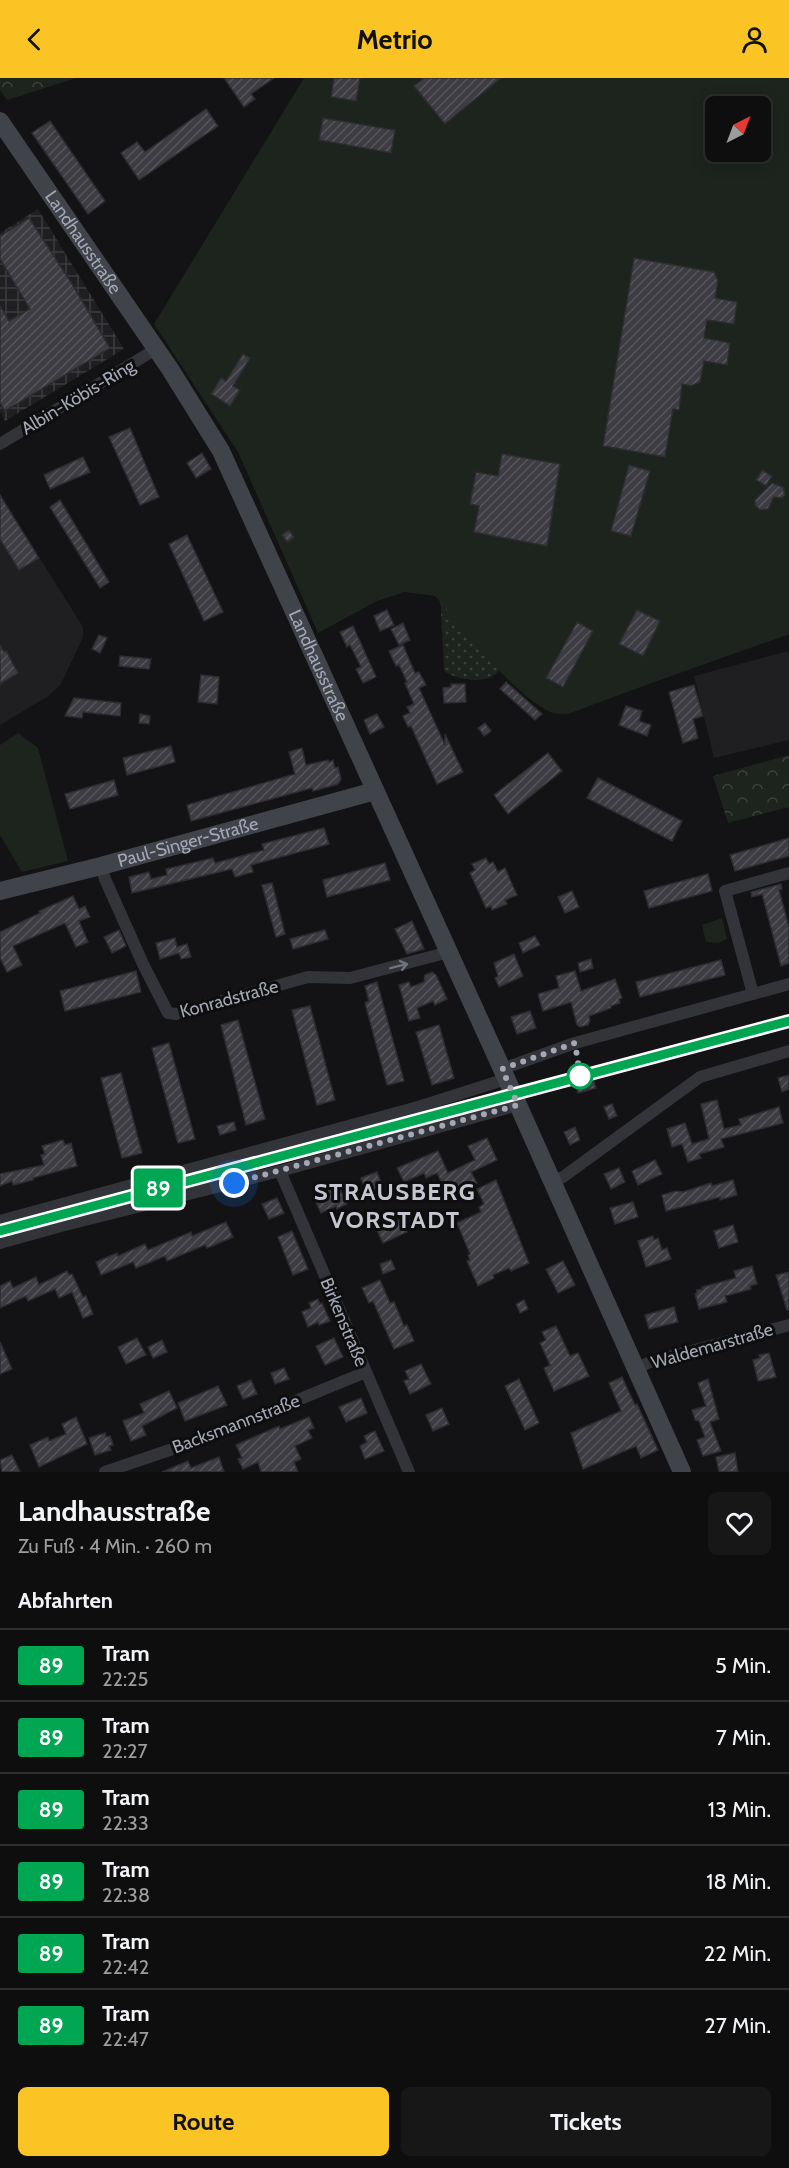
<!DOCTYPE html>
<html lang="de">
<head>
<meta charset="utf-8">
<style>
	:root { --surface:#0e0e0f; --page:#171718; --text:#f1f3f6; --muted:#9b9c9e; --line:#2e2e2f; --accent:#fac425 }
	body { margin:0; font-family:Cabin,sans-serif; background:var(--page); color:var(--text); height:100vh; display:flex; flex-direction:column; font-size:22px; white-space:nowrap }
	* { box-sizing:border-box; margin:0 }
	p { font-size:20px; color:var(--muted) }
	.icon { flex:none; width:33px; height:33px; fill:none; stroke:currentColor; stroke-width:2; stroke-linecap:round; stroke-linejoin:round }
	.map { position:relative; height:1394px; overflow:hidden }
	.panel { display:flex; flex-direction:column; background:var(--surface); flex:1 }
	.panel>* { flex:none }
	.badge { padding:0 12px; border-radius:4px; font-size:21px; line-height:39px }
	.needle { width:39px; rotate:42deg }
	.buttons { position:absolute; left:705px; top:18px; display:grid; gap:12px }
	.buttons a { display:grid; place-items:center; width:66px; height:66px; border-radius:9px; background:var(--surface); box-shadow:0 3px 15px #0003,0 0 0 2px var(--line); font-size:30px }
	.you { position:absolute; width:30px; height:30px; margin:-15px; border:4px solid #fff; border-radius:50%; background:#1a73e8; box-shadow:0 0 0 9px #1a73e833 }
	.map>.badge { position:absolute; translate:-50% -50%; box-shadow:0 0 0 3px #fff }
	h2 { padding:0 18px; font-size:22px; line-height:54px }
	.round { display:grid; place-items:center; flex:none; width:63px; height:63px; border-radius:9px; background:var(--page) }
	.summary { display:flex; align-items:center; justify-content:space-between; height:102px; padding:0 18px }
	h1 { font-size:28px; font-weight:700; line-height:45px }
	.cta { display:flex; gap:12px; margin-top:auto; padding:12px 18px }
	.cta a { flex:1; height:69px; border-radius:9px; background:var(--accent); color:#111; font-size:24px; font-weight:700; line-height:69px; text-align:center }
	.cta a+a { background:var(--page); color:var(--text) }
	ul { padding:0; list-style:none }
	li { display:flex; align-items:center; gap:18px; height:72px; padding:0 18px; border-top:2px solid var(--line) }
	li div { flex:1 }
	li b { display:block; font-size:22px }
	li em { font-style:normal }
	li .badge { min-width:66px; font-weight:700; text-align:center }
	header { display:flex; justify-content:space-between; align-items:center; height:78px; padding:0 18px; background:var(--accent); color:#111; font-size:27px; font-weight:700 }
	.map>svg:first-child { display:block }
</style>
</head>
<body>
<header><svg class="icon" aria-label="back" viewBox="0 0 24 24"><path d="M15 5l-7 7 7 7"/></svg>Metrio<svg class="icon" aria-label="person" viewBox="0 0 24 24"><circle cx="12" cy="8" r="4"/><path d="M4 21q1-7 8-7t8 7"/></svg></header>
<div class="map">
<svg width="789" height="1394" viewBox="0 0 789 1394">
	<defs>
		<pattern id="industrial-grid" width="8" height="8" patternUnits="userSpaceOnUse" patternTransform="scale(1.5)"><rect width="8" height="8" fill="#1f1e21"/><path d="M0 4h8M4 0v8" fill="none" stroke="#3c3c3f"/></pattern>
		<pattern id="grass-dots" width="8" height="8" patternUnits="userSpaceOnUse" patternTransform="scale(1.5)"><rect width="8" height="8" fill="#1d241e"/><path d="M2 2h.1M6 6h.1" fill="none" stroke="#3b413c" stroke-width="1.8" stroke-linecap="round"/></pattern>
		<pattern id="forest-crowns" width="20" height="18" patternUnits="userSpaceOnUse" patternTransform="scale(1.5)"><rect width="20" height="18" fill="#1d241e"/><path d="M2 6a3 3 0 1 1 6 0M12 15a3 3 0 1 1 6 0" fill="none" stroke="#3b413c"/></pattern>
		<pattern id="building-hatch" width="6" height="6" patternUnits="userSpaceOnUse" patternTransform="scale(1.5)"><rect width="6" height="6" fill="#3c3c42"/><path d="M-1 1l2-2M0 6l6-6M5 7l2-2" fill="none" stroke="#55555b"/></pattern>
	</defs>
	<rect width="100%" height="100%" fill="#131214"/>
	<g fill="#1f1e21">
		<path d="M0,417L83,549V559L61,606L47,619L0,647Z"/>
		<path d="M789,573V662L714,680L694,598Z"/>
	</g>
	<path fill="url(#industrial-grid)" d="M38,131L124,271L5,343L0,334V155Z"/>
	<path fill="url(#grass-dots)" d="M440,512L501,590C492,608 458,603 444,593Z"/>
	<g fill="url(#forest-crowns)">
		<path d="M0,0H76L7,22L0,12Z"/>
		<path d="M789,677V729L728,745L713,698Z"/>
	</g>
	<g fill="#1d241e" fill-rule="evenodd">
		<path d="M304,0H789V556C715,583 641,608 568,636C562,636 555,636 550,634C509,613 466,553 435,518L405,514L377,523L318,555L238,374L154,246ZM716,28H760V74H716Z"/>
		<path d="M18,655L38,670L68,783L22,794L0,757V667Z"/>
		<path d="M722,840L727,861L718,865L706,864L702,847Z"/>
	</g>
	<g fill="url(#building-hatch)" stroke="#2d2c30" stroke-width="1.5">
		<path d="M224,0H274L251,16L255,21L244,29Z"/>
		<path d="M334,0H360L356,23L331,19Z"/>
		<path d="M424,0H501L445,46L414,8Z"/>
		<path d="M206,31L218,48L139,102L121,75L137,64L145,74Z"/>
		<path d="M323,40L395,52L391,75L319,62Z"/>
		<path d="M50,43L105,123L88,136L32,55Z"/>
		<path d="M29,140L72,206L110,270L5,333L0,325V228L9,243L30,231L0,181V158Z"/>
		<path d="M634,180L714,194L718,203L715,220L737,224L734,246L707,242L704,260L730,265L727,287L704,283L700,304L691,308L682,306L679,332L673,331L665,379L603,368Z"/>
		<path d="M243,276L250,280L233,308L240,312L230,328L211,316L221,300L226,303Z"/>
		<path d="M130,350L159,419L140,427L109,359Z"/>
		<path d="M202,375L211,391L196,400L187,385Z"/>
		<path d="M502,376L560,386L547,468L474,454L479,428L470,426L476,394L498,398Z"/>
		<path d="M83,379L90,394L50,411L44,397Z"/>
		<path d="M629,387L650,393L631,458L611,453Z"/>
		<path d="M762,392L772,398L766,408L756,402Z"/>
		<path d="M772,405L783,409L785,417L782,420L774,419L768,431L760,432L755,427V422Z"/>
		<path d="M0,417L39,480L19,492L0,461Z"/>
		<path d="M60,422L109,504L100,510L50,429Z"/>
		<path d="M289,452L294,459L287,464L282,457Z"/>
		<path d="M187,457L223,534L204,543L169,466Z"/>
		<path d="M387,532L394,547L380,553L374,538Z"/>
		<path d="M637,532L660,543L643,578L619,566Z"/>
		<path d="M577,544L593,553L563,609L546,600Z"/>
		<path d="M403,545L410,562L399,567L391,551Z"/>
		<path d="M353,548L376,599L363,605L356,591L361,589L350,567L347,569L340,554Z"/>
		<path d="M99,557L107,560L100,575L92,571Z"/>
		<path d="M0,567L4,574L6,573L18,595L0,606Z"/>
		<path d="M403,567L415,595L419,594L426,607L419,610L445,667V656L463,694L437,706L411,648L408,649L403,638L410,635L407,629L414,626L405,605L407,604L399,587L396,588L389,573Z"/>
		<path d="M120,578L151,581L149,591L119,588Z"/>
		<path d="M201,597L219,599L217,626L198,624Z"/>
		<path d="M506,604L542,636L535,642L500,611Z"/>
		<path d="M451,606H465L466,624L444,625L443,610L451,609Z"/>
		<path d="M694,607L703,638L693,641L698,660L683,665L669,614Z"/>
		<path d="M74,620L121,625L120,638L83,634L82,640L65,638Z"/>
		<path d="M626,628L642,633L639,643L651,647L647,658L619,647Z"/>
		<path d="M140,636L150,638L149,646L139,645Z"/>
		<path d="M377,636L384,649L370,656L364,642Z"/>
		<path d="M485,645L491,653L484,658L478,650Z"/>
		<path d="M171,668L175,684L127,697L123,680Z"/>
		<path d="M302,670L306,687L328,682L329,684L333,682L335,690L338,689L341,701L338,706L313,713L312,710L191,743L187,727L295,696L289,674Z"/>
		<path d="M548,675L562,693L508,736L494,717Z"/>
		<path d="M598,700L682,743L672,763L587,720Z"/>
		<path d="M114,702L118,717L70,731L65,716Z"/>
		<path d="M324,750L329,766L251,787L253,794L235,799L232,791L132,815L129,799L149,794L151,801L167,797L166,791L213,780L215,785L264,772L262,766Z"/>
		<path d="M789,760V778L735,793L730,777Z"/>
		<path d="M486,780L489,786L493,784L498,794L505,790L517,817L505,822L507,826L492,832L491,828L486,830L470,795L475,792L472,786Z"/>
		<path d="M385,785L390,802L327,819L323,802Z"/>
		<path d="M708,796L712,813L649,830L644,813Z"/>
		<path d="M272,805L285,856L276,859L262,807Z"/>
		<path d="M781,806L782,811L779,812L789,849V885L781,888L762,816L752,819L751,814Z"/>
		<path d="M572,813L579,829L565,835L558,819Z"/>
		<path d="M73,818L79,831L85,828L90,839L79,843L88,864L76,869L65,845L13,868L22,887L7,894L0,880V854L40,835L39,833Z"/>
		<path d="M412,843L424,871L407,876L395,851Z"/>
		<path d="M119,852L126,868L112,875L104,859Z"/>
		<path d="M325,852L328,861L293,871L290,861Z"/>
		<path d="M535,858L540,867L523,875L519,865Z"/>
		<path d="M175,860L177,869L187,866L191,879L181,881L179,875L160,881L156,865Z"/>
		<path d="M514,876L523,898L499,909L495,900L498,898L494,885Z"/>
		<path d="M591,881L593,890L580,894L578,885Z"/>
		<path d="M721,882L725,897L640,919L636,904Z"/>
		<path d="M136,893L141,914L65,933L60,913Z"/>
		<path d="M575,893L581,913L615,901L622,920L619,921L620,925L611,928V930L589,938L590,942L588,947L580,949L577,947L571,924L543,933L538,916L559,910L556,898Z"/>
		<path d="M432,894L436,897L447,921L435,927L433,923L417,930L420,940L409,943L399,907L409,904L411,909L424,904L425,897Z"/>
		<path d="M377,904L404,1003L387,1007L365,925L369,923L365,908Z"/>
		<path d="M310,928L335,1022L317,1027L292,932Z"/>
		<path d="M530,933L536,950L517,956L511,939Z"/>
		<path d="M238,942L265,1041L246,1047L221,947Z"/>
		<path d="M439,947L454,1000L432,1007L416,954Z"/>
		<path d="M169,965L195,1061L178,1065L152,970Z"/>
		<path d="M121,995L142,1075L122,1080L101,1000Z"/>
		<path d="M789,997V1011L782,1014L778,1000Z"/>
		<path d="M593,1001L596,1010L578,1015L576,1006Z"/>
		<path d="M717,1022L724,1051L741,1047L739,1041L779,1029L783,1045L721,1061L724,1069L699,1076L701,1080L688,1084L682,1066L672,1069L667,1051L685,1045L692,1066L709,1061L701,1026Z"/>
		<path d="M612,1026L617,1038L609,1041L604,1029Z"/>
		<path d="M234,1044L236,1052L220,1057L217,1048Z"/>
		<path d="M575,1049L580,1062L570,1067L564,1054Z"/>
		<path d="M487,1060L497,1082L471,1094L477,1105L464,1112L462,1107L446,1114L437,1095L426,1100L424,1095L404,1104L397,1090L438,1073L448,1095L475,1082L468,1068Z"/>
		<path d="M63,1062L65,1067L71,1065L77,1088L33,1100V1102L13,1107L12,1103L0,1108V1096L44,1087L41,1077L45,1076L42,1068Z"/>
		<path d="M655,1082L662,1096L638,1107L632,1093Z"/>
		<path d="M619,1090L625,1104L611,1111L604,1096Z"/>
		<path d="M377,1094L383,1110L367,1117L361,1100Z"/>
		<path d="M496,1102L529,1185L511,1193L509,1190L493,1197L494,1200L478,1208L467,1183L470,1182L468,1177L470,1176L457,1145L481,1134L479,1129L484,1126L477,1111Z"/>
		<path d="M733,1102L737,1117L720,1122V1119L666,1133L662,1117L676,1113L683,1114L711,1105L712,1108Z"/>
		<path d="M338,1107L347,1126L337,1131L336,1128L321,1135L313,1118Z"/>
		<path d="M277,1120L284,1135L269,1141L262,1126Z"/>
		<path d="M633,1124L638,1139L615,1146L610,1130Z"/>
		<path d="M401,1141L407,1154L383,1165L377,1152Z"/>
		<path d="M226,1144L233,1159L207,1170L205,1167L167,1183L165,1178L136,1190L133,1184L101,1197L96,1184L117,1175L118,1178L145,1166L148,1172L191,1154L192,1158Z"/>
		<path d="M733,1147L738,1164L719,1170L714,1153Z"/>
		<path d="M292,1153L308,1191L293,1197L278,1159Z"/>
		<path d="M653,1158L654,1162L658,1160L662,1172L667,1170L671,1181L646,1189L638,1163Z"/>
		<path d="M391,1182L395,1191L383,1196L380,1186Z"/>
		<path d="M563,1183L575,1207L558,1215L546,1191Z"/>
		<path d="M752,1188L757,1206L750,1208L751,1211L725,1218L727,1224L699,1231L695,1216L697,1215V1212L703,1211L702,1209L736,1200L734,1193Z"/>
		<path d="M67,1193L69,1197L72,1196L83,1219L86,1218L93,1236L83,1240L72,1214L59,1220L55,1211L28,1223L26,1218L0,1230V1208L10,1203L13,1210L36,1199L39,1207Z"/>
		<path d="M789,1194V1232H787L776,1197Z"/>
		<path d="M380,1202L390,1225L394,1224L404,1248L407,1247L414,1263L394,1271L373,1223L369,1225L362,1210Z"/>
		<path d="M318,1221L320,1226L322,1225L330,1243L319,1247L318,1244L308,1249L302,1234L311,1230L309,1225Z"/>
		<path d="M524,1222L528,1231L520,1235L516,1226Z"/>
		<path d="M674,1229L678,1244L649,1251L645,1237Z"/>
		<path d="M556,1248L570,1278L578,1275L589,1298L554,1313L544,1290L550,1287L540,1265L546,1262L542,1254Z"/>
		<path d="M137,1260L146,1277L126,1286L118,1269Z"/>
		<path d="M334,1260L343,1279L325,1287L316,1268Z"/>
		<path d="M162,1262L167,1274L153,1280L148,1269Z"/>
		<path d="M0,1264L12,1291L0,1296Z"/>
		<path d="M769,1275L776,1299L758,1303L753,1282L760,1280L759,1277Z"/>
		<path d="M421,1286L431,1306L410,1316L404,1303L409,1301L405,1293Z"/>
		<path d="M284,1290L289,1301L275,1306L271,1295Z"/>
		<path d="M622,1299L635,1327L637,1326L658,1372L641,1380L636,1368L583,1391L571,1355L621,1333L609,1305Z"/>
		<path d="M519,1301L539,1345L525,1352L505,1308Z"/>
		<path d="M708,1301L719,1341L710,1344L721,1373L703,1378L697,1362L705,1359L699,1343L695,1342L692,1332L706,1328L698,1305Z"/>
		<path d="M251,1302L257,1316L243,1321L237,1308Z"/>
		<path d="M218,1308L227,1327L185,1343L178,1325Z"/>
		<path d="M169,1313L177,1330L142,1348L146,1357L131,1363L123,1343L144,1335L140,1326Z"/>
		<path d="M361,1320L367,1335L346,1344L339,1329Z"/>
		<path d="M442,1330L449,1346L433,1353L426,1337Z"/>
		<path d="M76,1339L87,1366L39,1389L30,1367L48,1359L49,1363L66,1356L62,1346Z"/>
		<path d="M309,1339L314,1350L308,1352L312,1360L295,1368L301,1381L294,1384L298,1394H261L258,1384L243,1391L238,1381L242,1380L236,1367L279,1348L280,1351Z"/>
		<path d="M375,1353L384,1373L365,1381L360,1368L367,1364L364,1358Z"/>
		<path d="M105,1355L106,1359L110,1358L113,1367L109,1368L111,1372L95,1377L89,1360Z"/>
		<path d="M735,1375L738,1394H719L716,1379Z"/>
		<path d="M12,1377L20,1394H2L0,1382Z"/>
		<path d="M219,1379L224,1394H162L188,1383L191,1390Z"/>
	</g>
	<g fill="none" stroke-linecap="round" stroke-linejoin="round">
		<g stroke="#333439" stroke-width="12">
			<path d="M0,366L156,271"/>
			<path d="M101,788L105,801L143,886L168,935L176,936L308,899L350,900L449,874"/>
			<path d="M753,916L725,813L789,795"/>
			<path d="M502,991L575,965L789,906"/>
			<path d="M280,1093L409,1394"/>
			<path d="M552,1104L563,1099L700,999L789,973"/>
			<path d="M0,1143L418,1029L506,1001"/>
			<path d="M0,1165L61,1148L280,1093L518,1027"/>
			<path d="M636,1291L650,1284L789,1247"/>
			<path d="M105,1394L205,1360L366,1294"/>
		</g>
		<g stroke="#41434a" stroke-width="18">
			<path id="s1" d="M0,43L170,291L221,373L502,991L682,1394"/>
			<path id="s2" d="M0,813L101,788L375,713"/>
		</g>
		<path stroke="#484a51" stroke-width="1.5" d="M0,1153L789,943"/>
	</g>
	<defs><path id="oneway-shaft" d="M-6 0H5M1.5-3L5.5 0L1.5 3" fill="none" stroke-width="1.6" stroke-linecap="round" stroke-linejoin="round" transform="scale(1.5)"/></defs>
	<use stroke="#71737e" href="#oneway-shaft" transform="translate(399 888) rotate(-14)"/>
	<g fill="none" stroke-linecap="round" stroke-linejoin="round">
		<g stroke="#fff" stroke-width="14">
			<path id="line" d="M0,1153L789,943"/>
		</g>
		<use href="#line" stroke="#00a651" stroke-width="9"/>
		<path stroke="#a3a7b6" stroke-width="6" stroke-dasharray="0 10.8" d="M234,1105L518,1027L502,991L575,965L580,998"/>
	</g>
	<circle fill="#fff" stroke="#00a651" stroke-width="3" cx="580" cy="998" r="12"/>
	<g text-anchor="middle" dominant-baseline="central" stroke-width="6" stroke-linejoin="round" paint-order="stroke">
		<g font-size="18" fill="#a3a7b6" stroke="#0e0e0f">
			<text stroke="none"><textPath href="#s1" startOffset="147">Landhausstraße</textPath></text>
			<text transform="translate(78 319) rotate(-31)">Albin-Köbis-Ring</text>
			<text stroke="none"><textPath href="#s1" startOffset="633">Landhausstraße</textPath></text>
			<text stroke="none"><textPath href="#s2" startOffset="194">Paul-Singer-Straße</textPath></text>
			<text transform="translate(229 921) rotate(-15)">Konradstraße</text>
			<text transform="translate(344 1244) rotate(67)">Birkenstraße</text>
			<text transform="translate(712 1268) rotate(-16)">Waldemarstraße</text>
			<text transform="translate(236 1346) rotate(-21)">Backsmannstraße</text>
		</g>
		<g font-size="24" font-weight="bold" letter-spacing="1.5" fill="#c4c7d1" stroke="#0e0e0f">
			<text x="395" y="1113">STRAUSBERG<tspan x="395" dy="28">VORSTADT</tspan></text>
		</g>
	</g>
</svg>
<div class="buttons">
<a><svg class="needle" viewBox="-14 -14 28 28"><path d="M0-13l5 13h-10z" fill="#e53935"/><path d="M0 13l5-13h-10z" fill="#9b9c9e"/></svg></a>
</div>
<div class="you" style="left:234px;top:1105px"></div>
<b class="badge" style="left:158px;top:1110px;background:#00a651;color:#fff">89</b>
</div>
<section class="panel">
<div class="summary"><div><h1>Landhausstraße</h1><p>Zu Fuß · 4 Min. · 260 m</p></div><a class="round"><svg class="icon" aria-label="heart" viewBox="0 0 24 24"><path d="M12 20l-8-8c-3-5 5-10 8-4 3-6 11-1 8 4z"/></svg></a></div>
<h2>Abfahrten</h2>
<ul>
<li><span class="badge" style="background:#00a651;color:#fff">89</span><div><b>Tram</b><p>22:25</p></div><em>5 Min.</em></li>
<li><span class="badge" style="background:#00a651;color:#fff">89</span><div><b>Tram</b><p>22:27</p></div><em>7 Min.</em></li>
<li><span class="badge" style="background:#00a651;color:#fff">89</span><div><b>Tram</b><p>22:33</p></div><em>13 Min.</em></li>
<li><span class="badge" style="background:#00a651;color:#fff">89</span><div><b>Tram</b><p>22:38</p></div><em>18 Min.</em></li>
<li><span class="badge" style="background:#00a651;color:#fff">89</span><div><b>Tram</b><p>22:42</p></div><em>22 Min.</em></li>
<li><span class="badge" style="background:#00a651;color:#fff">89</span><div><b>Tram</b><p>22:47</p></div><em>27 Min.</em></li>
</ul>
<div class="cta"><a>Route</a><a>Tickets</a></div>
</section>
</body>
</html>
